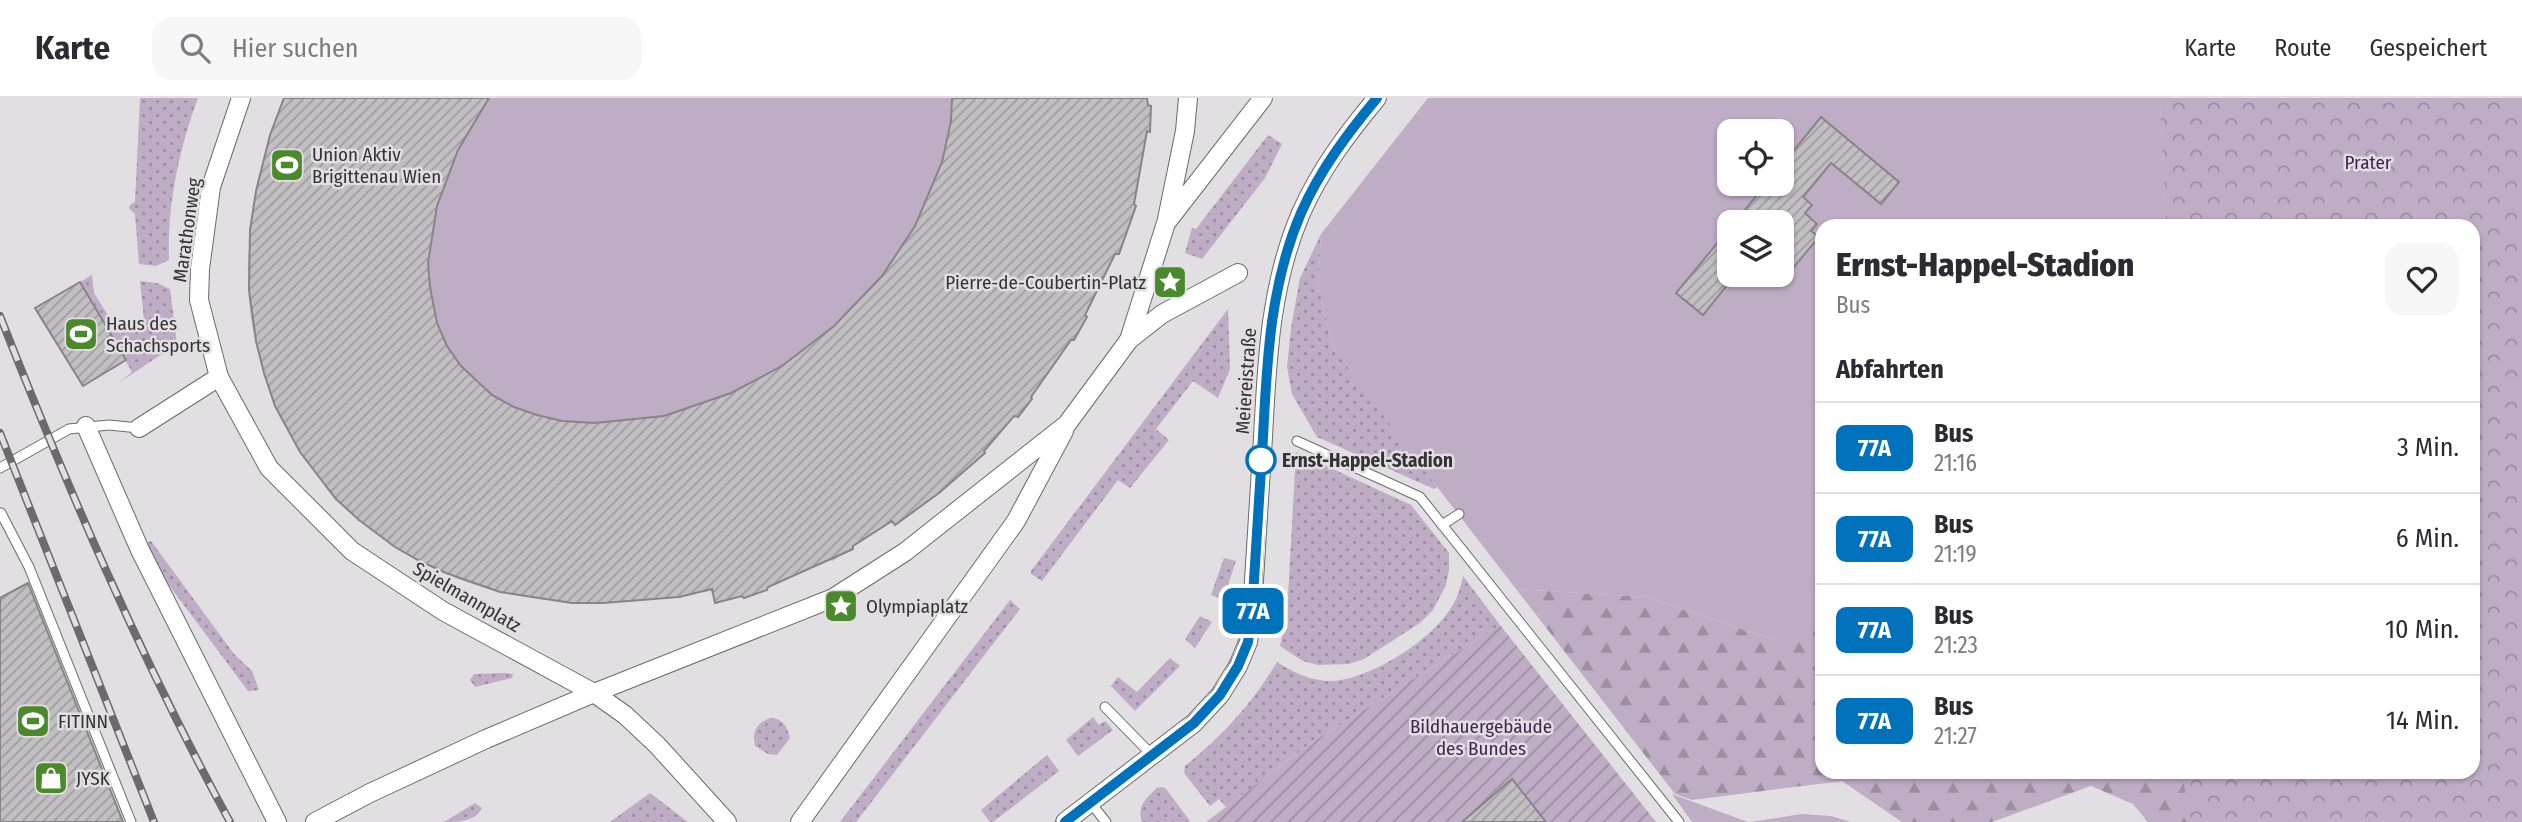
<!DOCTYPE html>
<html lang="de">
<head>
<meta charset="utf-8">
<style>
	:root { --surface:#fff; --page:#f7f7f7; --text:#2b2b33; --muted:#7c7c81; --line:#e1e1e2 }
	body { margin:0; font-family:"Fira Sans Condensed",sans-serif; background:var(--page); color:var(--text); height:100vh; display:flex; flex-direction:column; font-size:26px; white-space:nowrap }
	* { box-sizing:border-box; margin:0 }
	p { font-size:23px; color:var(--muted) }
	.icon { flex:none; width:38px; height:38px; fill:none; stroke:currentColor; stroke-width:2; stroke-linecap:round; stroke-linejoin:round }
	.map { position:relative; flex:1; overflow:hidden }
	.side { position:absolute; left:1815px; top:121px; width:665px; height:560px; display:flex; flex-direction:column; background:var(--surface); border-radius:21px; box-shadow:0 2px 5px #0004 }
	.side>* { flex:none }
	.badge { padding:0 14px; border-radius:10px; font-size:24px; line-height:46px }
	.controls { position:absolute; left:1717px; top:21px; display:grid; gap:14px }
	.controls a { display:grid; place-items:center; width:77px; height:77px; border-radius:14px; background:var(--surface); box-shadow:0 2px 5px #0004; font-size:35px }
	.map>.badge { position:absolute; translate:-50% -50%; box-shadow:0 0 0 4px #fff }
	h2 { padding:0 21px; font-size:26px; line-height:63px }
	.round { display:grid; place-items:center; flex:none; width:74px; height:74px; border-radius:21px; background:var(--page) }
	.overview { display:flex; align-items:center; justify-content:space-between; height:119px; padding:0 21px }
	h1 { font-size:33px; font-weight:800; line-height:52px }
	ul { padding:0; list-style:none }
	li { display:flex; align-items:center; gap:21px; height:91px; padding:0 21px; border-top:2px solid var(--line) }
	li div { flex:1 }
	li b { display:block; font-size:26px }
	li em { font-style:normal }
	li .badge { min-width:77px; font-weight:700; text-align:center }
	header { display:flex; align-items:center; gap:42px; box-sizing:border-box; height:98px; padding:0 35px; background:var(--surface); border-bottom:2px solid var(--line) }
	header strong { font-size:33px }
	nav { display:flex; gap:38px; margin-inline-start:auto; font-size:24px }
	.search { width:490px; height:63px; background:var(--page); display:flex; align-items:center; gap:18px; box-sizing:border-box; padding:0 24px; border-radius:21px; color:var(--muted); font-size:26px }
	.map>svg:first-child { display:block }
</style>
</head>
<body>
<header>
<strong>Karte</strong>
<div class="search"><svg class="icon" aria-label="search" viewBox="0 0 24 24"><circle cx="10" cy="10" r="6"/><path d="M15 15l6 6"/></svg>Hier suchen</div>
<nav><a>Karte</a><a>Route</a><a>Gespeichert</a></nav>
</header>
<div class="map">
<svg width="2522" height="724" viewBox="0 0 2522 724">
	<defs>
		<pattern id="grass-dots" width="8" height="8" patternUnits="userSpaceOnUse" patternTransform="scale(1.75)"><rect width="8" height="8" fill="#bfacc5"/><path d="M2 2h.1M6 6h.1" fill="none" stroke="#9c8da1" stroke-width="1.8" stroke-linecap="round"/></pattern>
		<pattern id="forest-firs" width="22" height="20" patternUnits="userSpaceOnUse" patternTransform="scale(1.75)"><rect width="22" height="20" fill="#bfacc5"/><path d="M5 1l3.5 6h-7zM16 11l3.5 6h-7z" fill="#9c8da1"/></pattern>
		<pattern id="park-crowns" width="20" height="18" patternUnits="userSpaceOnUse" patternTransform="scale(1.75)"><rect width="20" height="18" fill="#bfacc5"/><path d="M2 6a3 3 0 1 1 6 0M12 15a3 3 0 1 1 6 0" fill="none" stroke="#9c8da1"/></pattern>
		<pattern id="garden-furrows" width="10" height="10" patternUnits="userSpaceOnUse" patternTransform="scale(1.75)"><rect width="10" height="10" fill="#bfacc5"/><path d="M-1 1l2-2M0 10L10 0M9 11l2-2" fill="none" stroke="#9c8da1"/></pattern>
		<pattern id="building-hatch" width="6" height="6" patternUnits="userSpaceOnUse" patternTransform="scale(1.75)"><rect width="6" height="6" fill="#c2bfc3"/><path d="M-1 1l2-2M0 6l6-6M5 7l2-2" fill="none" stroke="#9e9c9f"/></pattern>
	</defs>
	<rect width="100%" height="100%" fill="#e2dfe3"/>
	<g fill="url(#grass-dots)">
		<path d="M140,0H198C179,51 167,108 169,162L156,168L139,166L135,116L129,110L130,107L135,104Z"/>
		<path d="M1268,37L1282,46L1265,80L1202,161L1185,155L1192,130L1196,131Z"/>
		<path d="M1321,136L1318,187L1333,249L1437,389L1434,391L1317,339L1292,296L1287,269L1291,230L1300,180Z"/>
		<path d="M92,177L94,195L119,235L145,232L140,183L157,185L170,191L177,246L117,286L132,274L80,184Z"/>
		<path d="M1228,211L1230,271L1218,300L1193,283L1156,331L1169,342L1130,390L1118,382L1042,483L1031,476V473Z"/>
		<path d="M1296,354L1411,407L1449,455V471L1446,487L1433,512L1420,525L1364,561L1349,566L1318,567L1303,563L1280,548L1287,516Z"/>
		<path d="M151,443L234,556L252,573L259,592L248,593L151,463L146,445Z"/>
		<path d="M1224,460L1236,463L1223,502L1211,497Z"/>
		<path d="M1463,478L1500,527L1311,645L1226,709L1219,701L1210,708L1184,675L1185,668C1222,638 1252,606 1277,564C1294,575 1311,583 1332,583C1369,582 1434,541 1452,508C1458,499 1461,488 1463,478Z"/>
		<path d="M1010,502L1020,511L856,724H840Z"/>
		<path d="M1200,518L1212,524L1195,550L1185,541Z"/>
		<path d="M1170,560L1180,568L1135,613L1111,588L1118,579L1137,594Z"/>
		<path d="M505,575L513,576L512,580L475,589L470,582L474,576Z"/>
		<path d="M1093,619L1099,627L1105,623L1113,632L1078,658L1066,642Z"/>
		<path d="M770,620C783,620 787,629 790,640L777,657L768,656L755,648C752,633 756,626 770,620Z"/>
		<path d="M1047,657L1059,673L993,724H990L981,712Z"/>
		<path d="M1162,689L1166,691L1190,723L1189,724H1142C1137,708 1146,700 1157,690Z"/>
		<path d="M650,695L688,724H610Z"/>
		<path d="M475,705L482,710C475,724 458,724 444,724Z"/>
	</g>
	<path fill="url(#forest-firs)" d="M2160,0H2522V724H2148L2133,706L2091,688L1992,724H1902L1842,683L1692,702L1675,696L1516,491L1646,499L1772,541L1822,524V674H2473V128H2166Z"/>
	<path fill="url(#park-crowns)" d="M2160,0H2522V724H2188L2183,674H2473V128H2166Z"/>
	<path fill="url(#garden-furrows)" d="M1500,527L1656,724H1206L1311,645Z"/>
	<g fill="#bfacc5" fill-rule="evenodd">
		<path d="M284,0H1147L1148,7L1151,8L1150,34H1147L1134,106L1136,108L1119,156H1115L1086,217L1087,219L1074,242H1071L1031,298L1032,301L1018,319L1014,318L998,336L989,328L975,344L985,355L939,395L895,427L887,415L868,427L873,435L853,448V451L832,463L830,461L742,498L715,505L711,492C642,507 571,510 501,494C350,459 244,320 248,165C250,108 264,53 284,0Z"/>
		<path d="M1428,0H2160L2166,128H1822V527L1772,541L1646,499L1516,491L1421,368L1333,249L1318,187L1321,136ZM1729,33H1782V86H1729ZM1729,124H1782V177H1729Z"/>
		<path d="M1672,696L1748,724H1692Z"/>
		<path d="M1802,716L1831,718L1851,724H1750Z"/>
	</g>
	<g fill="url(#building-hatch)" stroke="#888589" stroke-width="2">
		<path d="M284,0H489L458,52L437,108L428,165L430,189L437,225L447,248L461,268L492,297L514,309L537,317L562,323L595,325L664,318L731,295L782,268L834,228L882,178L915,128L942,64L951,23L952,0H1147L1148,7L1151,8L1150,34L1147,33L1134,106L1136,108L1119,156H1115L1085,217L1087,219L1074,242H1071L1031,299L1032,301L1018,319L1014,318L984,353L985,355L939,395L895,427L892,423L853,448V451L768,489L767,492L744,500L742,498L715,505L712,491L679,499L603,505H572L500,494L446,475L418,462L395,449L359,422L336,401L300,354L275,308L264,275L256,243L249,192L250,132L256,93L270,37Z"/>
		<path d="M1821,19L1899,84L1881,106L1831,65L1803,99L1812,107L1805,115L1817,126L1811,133L1819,139L1793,170L1782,160V124H1735L1766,86H1782V67Z"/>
		<path d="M1729,131V185L1703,217L1676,195Z"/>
		<path d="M80,184L126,262L83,288L35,210Z"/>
		<path d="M28,485L123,724H0V500Z"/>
		<path d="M1512,681L1546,724H1462Z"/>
	</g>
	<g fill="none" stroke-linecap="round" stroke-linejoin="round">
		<g stroke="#6d6a6e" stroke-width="11">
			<g id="lane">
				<path d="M1297,343L1420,399L1679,724"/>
				<path d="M0,370L69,331L109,327L139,330"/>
				<path d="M1,415L29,469L131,724"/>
				<path d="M1442,427L1459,416"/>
				<path d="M1105,609L1152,657"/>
				<path d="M1090,704L1106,724"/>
			</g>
		</g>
		<g stroke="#6d6a6e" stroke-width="20">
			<g id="street">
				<path d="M1167,121L1185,33L1188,0"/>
				<path d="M1129,242L1166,125L1263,0"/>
				<path d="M219,279L269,370L352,453L443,513L594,595L625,617L657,647L727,724"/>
				<path d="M86,328L140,452L277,724"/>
				<path d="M139,330L219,279L199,202L200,171L211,89L241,0"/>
				<path d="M315,724L370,695L486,641L594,595L833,500L905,454L1067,326L1129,242L1162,216L1238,175"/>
				<path d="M800,724L1016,423L1064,333"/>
				<path d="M1065,724L1194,625L1220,597L1238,568L1248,544L1252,514C1256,456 1259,397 1263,339C1267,262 1270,187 1301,115C1320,72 1347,36 1377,0"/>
			</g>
		</g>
		<use href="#lane" stroke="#fff" stroke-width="9"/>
		<use href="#street" stroke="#fff" stroke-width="18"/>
		<g stroke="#6c6a6d" stroke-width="2">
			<path d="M1366,21L1382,0"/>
			<path d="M1182,640C1228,604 1252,567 1260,508C1263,453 1266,398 1269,343C1275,236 1277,162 1333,66"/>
			<path d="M1057,724C1086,702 1114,680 1142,658C1199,614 1238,581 1249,505C1251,449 1255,392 1258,335C1261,269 1264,204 1286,141C1304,88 1335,44 1369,0"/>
		</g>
		<g stroke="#6c6a6d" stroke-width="8">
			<g id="rail">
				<path d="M0,218C68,391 141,561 230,724"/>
				<path d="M0,335L154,724"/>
			</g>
		</g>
		<use href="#rail" stroke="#e2dfe3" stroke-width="5" stroke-dasharray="16" stroke-linecap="butt"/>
	</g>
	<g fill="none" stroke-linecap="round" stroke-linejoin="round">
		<g stroke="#fff" stroke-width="16">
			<path id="line" d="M1065,724L1194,625L1220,597L1238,568L1248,544L1252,514C1256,456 1259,397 1263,339C1267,262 1270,187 1301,115C1320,72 1347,36 1377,0"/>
		</g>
		<use href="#line" stroke="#0072bc" stroke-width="10"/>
	</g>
	<defs>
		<g id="stadium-square" transform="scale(1.75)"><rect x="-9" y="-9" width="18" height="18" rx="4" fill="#4a8a2c" stroke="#e2dfe3"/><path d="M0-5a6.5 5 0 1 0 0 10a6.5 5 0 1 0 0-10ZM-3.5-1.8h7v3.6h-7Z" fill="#fff"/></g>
		<g id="sight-square" transform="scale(1.75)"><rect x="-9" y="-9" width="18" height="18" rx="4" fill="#4a8a2c" stroke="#e2dfe3"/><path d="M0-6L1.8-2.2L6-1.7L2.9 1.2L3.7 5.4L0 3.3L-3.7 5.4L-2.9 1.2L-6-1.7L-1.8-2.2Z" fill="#fff"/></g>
		<g id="shop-square" transform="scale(1.75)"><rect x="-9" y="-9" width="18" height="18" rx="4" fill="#4a8a2c" stroke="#e2dfe3"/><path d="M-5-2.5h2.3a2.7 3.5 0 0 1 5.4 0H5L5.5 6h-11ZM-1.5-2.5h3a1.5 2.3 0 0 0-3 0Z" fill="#fff"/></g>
	</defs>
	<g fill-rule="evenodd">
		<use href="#stadium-square" x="287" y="67"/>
		<use href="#sight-square" x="1170" y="184"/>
		<use href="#stadium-square" x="81" y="236"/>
		<use href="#sight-square" x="841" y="508"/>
		<use href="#stadium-square" x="33" y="623"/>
		<use href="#shop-square" x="51" y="680"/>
	</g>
	<circle fill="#fff" stroke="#0072bc" stroke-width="3.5" cx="1261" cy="362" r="14"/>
	<g text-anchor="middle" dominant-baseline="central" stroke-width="5" stroke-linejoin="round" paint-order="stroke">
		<g font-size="19" fill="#333234" stroke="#e2dfe3" text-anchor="start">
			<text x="312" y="56">Union Aktiv<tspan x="312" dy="22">Brigittenau Wien</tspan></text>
			<text x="1146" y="184" text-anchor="end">Pierre-de-Coubertin-Platz</text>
			<text x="106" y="225">Haus des<tspan x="106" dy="22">Schachsports</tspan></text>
			<text x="866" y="508">Olympiaplatz</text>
			<text x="58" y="623">FITINN</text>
			<text x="76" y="680">JYSK</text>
		</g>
		<g font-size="19" fill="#472353" stroke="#e2dfe3">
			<text x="2368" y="64">Prater</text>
			<text x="1481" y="628">Bildhauergebäude<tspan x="1481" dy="22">des Bundes</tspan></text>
		</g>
		<g font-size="19" fill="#333234" stroke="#e2dfe3">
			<text transform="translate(187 132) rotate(-82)">Marathonweg</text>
			<text transform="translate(1246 283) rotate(-86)">Meiereistraße</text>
			<text transform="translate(467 499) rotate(30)">Spielmannplatz</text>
		</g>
		<g font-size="19" font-weight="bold" fill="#333234" stroke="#e2dfe3" text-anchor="start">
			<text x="1282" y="362">Ernst-Happel-Stadion</text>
		</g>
	</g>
</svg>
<div class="controls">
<a><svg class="icon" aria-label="locate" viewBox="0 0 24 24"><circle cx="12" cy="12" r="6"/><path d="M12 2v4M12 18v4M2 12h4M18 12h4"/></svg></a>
<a><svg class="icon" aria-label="layers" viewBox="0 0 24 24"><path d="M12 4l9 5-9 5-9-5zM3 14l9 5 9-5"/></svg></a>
</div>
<b class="badge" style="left:1253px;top:513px;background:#0072bc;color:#fff">77A</b>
<section class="side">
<div class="overview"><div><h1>Ernst-Happel-Stadion</h1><p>Bus</p></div><a class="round"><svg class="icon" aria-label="heart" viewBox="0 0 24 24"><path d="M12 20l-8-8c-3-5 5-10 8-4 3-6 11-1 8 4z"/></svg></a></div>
<h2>Abfahrten</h2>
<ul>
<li><span class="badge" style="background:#0072bc;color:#fff">77A</span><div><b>Bus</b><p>21:16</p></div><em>3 Min.</em></li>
<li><span class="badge" style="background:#0072bc;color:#fff">77A</span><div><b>Bus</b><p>21:19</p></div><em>6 Min.</em></li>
<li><span class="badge" style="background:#0072bc;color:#fff">77A</span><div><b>Bus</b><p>21:23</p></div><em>10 Min.</em></li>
<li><span class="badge" style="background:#0072bc;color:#fff">77A</span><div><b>Bus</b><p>21:27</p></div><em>14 Min.</em></li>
</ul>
</section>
</div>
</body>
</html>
